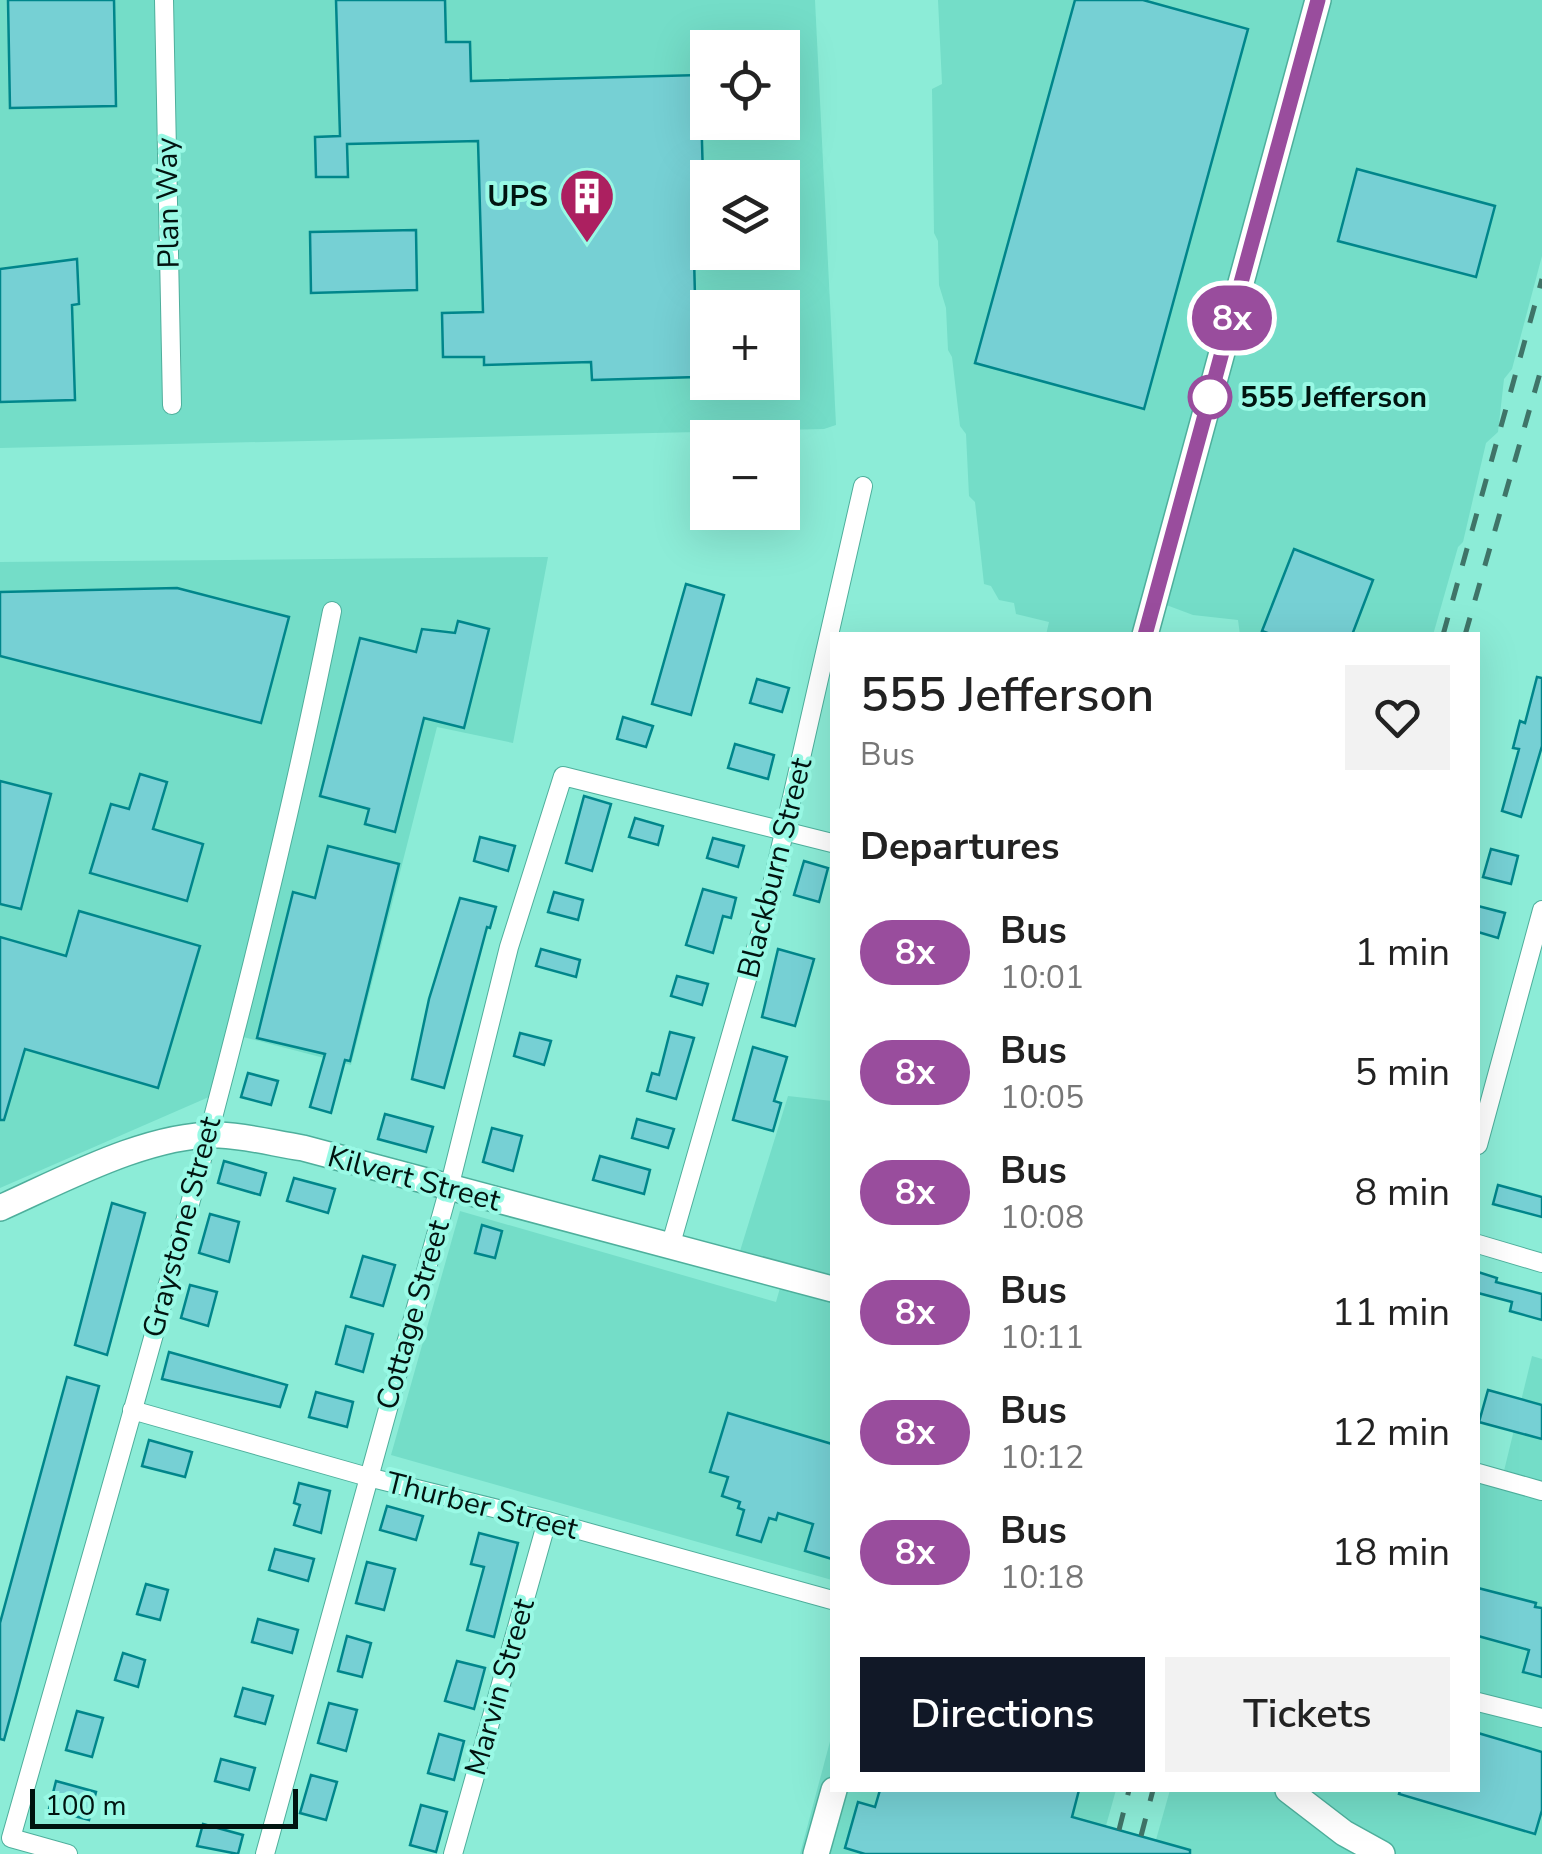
<!DOCTYPE html>
<html lang="en">
<head>
<meta charset="utf-8">
<style>
	:root { --surface:#fff; --page:#f2f2f2; --text:#222; --muted:#767676; --accent:#111827 }
	body { margin:0; font-family:"Nunito Sans",sans-serif; background:var(--page); color:var(--text); height:100vh; display:flex; flex-direction:column; font-size:38px; white-space:nowrap }
	* { box-sizing:border-box; margin:0 }
	p { font-size:32px; color:var(--muted) }
	.icon { flex:none; width:55px; height:55px; fill:none; stroke:currentColor; stroke-width:2; stroke-linecap:round; stroke-linejoin:round }
	.map { position:relative; flex:1; overflow:hidden }
	.details { position:absolute; left:830px; top:632px; width:650px; height:1160px; display:flex; flex-direction:column; background:var(--surface); border-radius:0px; box-shadow:0 10px 40px #0002 }
	.details>* { flex:none }
	.badge { padding:0 20px; border-radius:32px; font-size:35px; line-height:65px }
	.controls { position:absolute; left:690px; top:30px; display:grid; gap:20px }
	.controls a { display:grid; place-items:center; width:110px; height:110px; border-radius:0px; background:var(--surface); box-shadow:0 10px 40px #0002; font-size:50px }
	.scale { position:absolute; left:30px; bottom:25px; width:268px; box-sizing:border-box; padding-left:10px; border:5px solid #011410; border-top:0; font-size:28px; line-height:35px; white-space:nowrap; color:#011410; -webkit-text-stroke:8px #99f9e5; paint-order:stroke }
	.map>.badge { position:absolute; translate:-50% -50%; box-shadow:0 0 0 5px #fff }
	h2 { padding:0 30px; font-size:38px; line-height:90px }
	.round { display:grid; place-items:center; flex:none; width:105px; height:105px; border-radius:0px; background:var(--page) }
	.head { display:flex; align-items:center; justify-content:space-between; height:170px; padding:0 30px }
	h1 { font-size:48px; font-weight:600; line-height:75px }
	.action { display:flex; gap:20px; margin-top:auto; padding:20px 30px }
	.action a { flex:1; height:115px; border-radius:0px; background:var(--accent); color:#fff; font-size:40px; font-weight:600; line-height:115px; text-align:center }
	.action a+a { background:var(--page); color:var(--text) }
	ul { padding:0; list-style:none }
	li { display:flex; align-items:center; gap:30px; height:120px; padding:0 30px }
	li div { flex:1 }
	li b { display:block; font-size:38px }
	li em { font-style:normal }
	li .badge { min-width:110px; font-weight:700; text-align:center }
	.map>svg:first-child { display:block }
</style>
</head>
<body>
<div class="map">
<svg width="1542" height="1854" viewBox="0 0 1542 1854">
	<rect width="100%" height="100%" fill="#8cecd7"/>
	<g fill="#74ddc8" fill-rule="evenodd">
		<path d="M0,0H815L836,425L824,429L0,448ZM708,48H782V122H708ZM708,178H782V252H708ZM708,308H782V382H708Z"/>
		<path d="M938,0H1542V256L1512,369L1504,379L1498,432L1486,443L1463,542L1458,547L1433,635H1240L1238,620L1193,615L1161,603L1149,635H1046L1049,622L1016,614L1014,603L999,600L991,586L984,584L975,502L969,496L966,434L960,426L952,357L948,350L946,308L939,285L938,241L934,233L932,89L942,84Z"/>
		<path d="M548,557L513,743L437,727L351,1065L243,1037L225,1090L0,1188V562Z"/>
		<path d="M788,1096L832,1101V1580L391,1455L460,1211L776,1302L782,1281L736,1264Z"/>
		<path d="M1532,1356L1542,1359V1854H1152L1170,1790H1478V1470L1503,1475Z"/>
		<path d="M832,1734V1790H1116L1098,1854H800Z"/>
	</g>
	<g fill="#76d0d4" stroke="#00868b" stroke-width="2.5">
		<path d="M8,0H114L116,106L10,108Z"/>
		<path d="M336,0H445L446,42H470L471,81L700,75L703,177H692L697,377L592,380L591,362L484,365V357H443L442,313L483,312L478,141L347,144L348,177H316L315,137L340,136Z"/>
		<path d="M1075,0H1143L1248,29L1144,409L975,363Z"/>
		<path d="M1357,169L1495,206L1476,277L1338,241Z"/>
		<path d="M416,230L417,290L311,293L310,232Z"/>
		<path d="M77,259L79,304L72,305L75,400L0,402V269Z"/>
		<path d="M1294,549L1373,580L1352,635H1273L1262,631Z"/>
		<path d="M686,584L724,595L691,715L652,704Z"/>
		<path d="M177,588L289,617L261,723L0,656V592Z"/>
		<path d="M458,621L489,629L464,728L424,718L395,832L365,824L369,809L320,796L360,638L416,652L422,629L455,633Z"/>
		<path d="M1537,677L1542,678V746L1521,817L1502,811L1519,749L1513,748L1520,721L1525,723Z"/>
		<path d="M757,679L789,688L782,712L750,703Z"/>
		<path d="M623,717L653,726L646,747L617,739Z"/>
		<path d="M735,744L774,755L768,779L728,768Z"/>
		<path d="M140,774L167,782L153,829L203,844L187,901L90,873L111,804L129,809Z"/>
		<path d="M0,781L51,794L21,909L0,904Z"/>
		<path d="M584,796L611,804L592,871L566,863Z"/>
		<path d="M635,818L663,826L658,845L629,837Z"/>
		<path d="M480,837L515,846L508,871L474,861Z"/>
		<path d="M713,838L744,846L738,867L707,858Z"/>
		<path d="M328,846L399,864L350,1061L345,1060L331,1113L310,1107L325,1054L257,1038L293,892L315,898Z"/>
		<path d="M1491,849L1518,856L1511,884L1483,877Z"/>
		<path d="M804,861L828,868L819,902L794,895Z"/>
		<path d="M703,889L736,898L731,918L723,916L713,953L686,945Z"/>
		<path d="M554,892L583,900L578,920L548,912Z"/>
		<path d="M460,898L496,907L490,928L487,927L444,1088L412,1079L429,999Z"/>
		<path d="M1478,906L1505,913L1498,938L1478,932Z"/>
		<path d="M79,911L200,946L158,1088L25,1049L4,1120H0V937L66,956Z"/>
		<path d="M541,949L580,960L576,977L536,966Z"/>
		<path d="M778,949L814,959L795,1026L762,1017Z"/>
		<path d="M677,976L708,984L702,1005L671,996Z"/>
		<path d="M670,1032L694,1038L676,1099L647,1091L652,1073L659,1075Z"/>
		<path d="M520,1033L551,1041L544,1065L514,1056Z"/>
		<path d="M753,1047L787,1057L774,1101L781,1103L773,1131L733,1120Z"/>
		<path d="M248,1073L278,1081L271,1105L241,1097Z"/>
		<path d="M385,1114L433,1127L426,1152L378,1139Z"/>
		<path d="M637,1119L674,1129L668,1148L632,1138Z"/>
		<path d="M492,1128L522,1136L513,1171L483,1162Z"/>
		<path d="M600,1156L650,1170L644,1194L593,1180Z"/>
		<path d="M224,1161L266,1173L260,1195L218,1183Z"/>
		<path d="M294,1178L335,1189L328,1213L287,1201Z"/>
		<path d="M1498,1185L1542,1197V1217L1493,1204Z"/>
		<path d="M112,1203L145,1213L107,1355L75,1345Z"/>
		<path d="M210,1214L239,1222L229,1262L199,1253Z"/>
		<path d="M482,1225L502,1231L495,1258L475,1253Z"/>
		<path d="M363,1256L395,1265L383,1306L351,1297Z"/>
		<path d="M1478,1272L1497,1278L1496,1282L1542,1294V1320L1510,1311L1512,1302L1478,1293Z"/>
		<path d="M190,1285L217,1292L208,1326L181,1318Z"/>
		<path d="M346,1326L373,1334L363,1372L336,1364Z"/>
		<path d="M169,1352L287,1385L280,1407L162,1379Z"/>
		<path d="M67,1377L99,1386L15,1700L4,1740L0,1739V1623Z"/>
		<path d="M1488,1390L1542,1405V1439L1479,1422Z"/>
		<path d="M316,1392L353,1402L347,1427L309,1417Z"/>
		<path d="M728,1413L832,1444V1559L805,1551L813,1524L778,1513L776,1520L769,1518L761,1542L737,1535L744,1510L738,1508L740,1502L722,1496L728,1477L710,1472Z"/>
		<path d="M149,1440L192,1452L185,1477L142,1466Z"/>
		<path d="M299,1483L330,1491L321,1533L294,1525L300,1505L294,1503Z"/>
		<path d="M387,1506L423,1516L416,1540L380,1530Z"/>
		<path d="M479,1533L518,1543L494,1637L467,1630L484,1567L471,1564Z"/>
		<path d="M275,1549L314,1559L308,1581L269,1570Z"/>
		<path d="M367,1562L395,1569L384,1610L356,1603Z"/>
		<path d="M146,1584L168,1590L160,1620L137,1614Z"/>
		<path d="M1478,1588L1536,1603L1535,1607L1542,1608V1677L1523,1672L1529,1650L1478,1636Z"/>
		<path d="M258,1619L298,1630L292,1653L252,1642Z"/>
		<path d="M347,1636L371,1643L362,1677L338,1671Z"/>
		<path d="M123,1653L145,1660L138,1687L115,1680Z"/>
		<path d="M457,1661L485,1668L474,1709L445,1701Z"/>
		<path d="M243,1688L273,1696L265,1724L235,1716Z"/>
		<path d="M329,1703L357,1710L346,1751L318,1743Z"/>
		<path d="M77,1711L103,1718L92,1757L66,1750Z"/>
		<path d="M1478,1733L1542,1752V1810L1535,1834L1399,1794L1400,1790H1478Z"/>
		<path d="M439,1734L464,1741L454,1780L428,1773Z"/>
		<path d="M221,1759L255,1768L249,1790L215,1781Z"/>
		<path d="M311,1775L337,1782L326,1820L300,1813Z"/>
		<path d="M56,1781L96,1792L89,1820L49,1809Z"/>
		<path d="M880,1790H1079L1072,1817L1190,1850V1854H865L845,1848L858,1802L875,1807Z"/>
		<path d="M421,1805L447,1812L436,1852L410,1845Z"/>
		<path d="M203,1824L243,1835L238,1854L197,1846Z"/>
	</g>
	<g fill="none" stroke-linecap="round" stroke-linejoin="round">
		<g stroke="#4eaf9c" stroke-width="20">
			<g id="street">
				<path d="M164,0L172,405"/>
				<path d="M1478,1145L1542,910"/>
				<path d="M1478,1244L1542,1263"/>
				<path d="M670,1247L764,920L863,486"/>
				<path d="M132,1410L368,1477L547,1521L832,1600"/>
				<path d="M1478,1473L1542,1491"/>
				<path d="M1478,1702L1542,1718"/>
				<path d="M68,1854L11,1838C126,1432 249,1026 332,611"/>
				<path d="M265,1854L449,1188L509,947L563,776L832,843"/>
				<path d="M453,1854L547,1521"/>
			</g>
		</g>
		<g stroke="#4eaf9c" stroke-width="28">
			<g id="secondary">
				<path d="M1145,635L1318,0"/>
				<path d="M0,1208C63,1180 149,1133 219,1135C247,1136 276,1144 303,1148L832,1289"/>
				<path d="M1288,1790L1344,1833L1382,1854"/>
				<path d="M816,1854L834,1790"/>
			</g>
		</g>
		<use href="#street" stroke="#fff" stroke-width="18"/>
		<use href="#secondary" stroke="#fff" stroke-width="25"/>
		<g stroke="#3f7468" stroke-width="5" stroke-dasharray="18 18" stroke-linecap="butt">
			<path d="M1443,635L1542,279"/>
			<path d="M1465,635L1542,366"/>
			<path d="M1119,1830L1129,1790"/>
			<path d="M1141,1836L1153,1790"/>
		</g>
	</g>
	<g fill="none" stroke-linecap="round" stroke-linejoin="round">
		<g stroke="#fff" stroke-width="22">
			<path id="line" d="M1145,635L1318,0"/>
		</g>
		<use href="#line" stroke="#994d9d" stroke-width="15"/>
	</g>
	<defs>
		<g id="building-pin" transform="scale(2.875)"><path d="M0 17L-7.5 6A9.5 9.5 0 1 1 7.5 6Z" fill="#ac2060" stroke="#99f9e5"/><path d="M-4-6H4V6H1V3H-1V6H-4ZM-2.5-4.3h1.7v1.8h-1.7ZM.8-4.3h1.7v1.8H.8ZM-2.5-1h1.7V.8h-1.7ZM.8-1h1.7V.8H.8Z" fill="#fff"/></g>
	</defs>
	<g fill-rule="evenodd">
		<use href="#building-pin" x="587" y="196"/>
	</g>
	<circle fill="#fff" stroke="#994d9d" stroke-width="5" cx="1210" cy="397" r="20"/>
	<g text-anchor="middle" dominant-baseline="central" stroke-width="8" stroke-linejoin="round" paint-order="stroke">
		<g font-size="30" font-weight="bold" fill="#011410" stroke="#99f9e5" text-anchor="end">
			<text x="548" y="196">UPS</text>
		</g>
		<g font-size="30" fill="#011410" stroke="#99f9e5">
			<text transform="translate(168 203) rotate(-91)">Plan Way</text>
			<text transform="translate(775 868) rotate(-76)">Blackburn Street</text>
			<text transform="translate(414 1179) rotate(15)">Kilvert Street</text>
			<text transform="translate(182 1227) rotate(-75)">Graystone Street</text>
			<text transform="translate(413 1315) rotate(-74)">Cottage Street</text>
			<text transform="translate(482 1506) rotate(14)">Thurber Street</text>
			<text transform="translate(500 1687) rotate(-74)">Marvin Street</text>
		</g>
		<g font-size="30" font-weight="bold" fill="#011410" stroke="#99f9e5" text-anchor="start">
			<text x="1240" y="397">555 Jefferson</text>
		</g>
	</g>
</svg>
<div class="controls">
<a><svg class="icon" aria-label="locate" viewBox="0 0 24 24"><circle cx="12" cy="12" r="6"/><path d="M12 2v4M12 18v4M2 12h4M18 12h4"/></svg></a>
<a><svg class="icon" aria-label="layers" viewBox="0 0 24 24"><path d="M12 4l9 5-9 5-9-5zM3 14l9 5 9-5"/></svg></a>
<a>+</a>
<a>−</a>
</div>
<div class="scale">100 m</div>
<b class="badge" style="left:1232px;top:318px;background:#994d9d;color:#fff">8x</b>
<section class="details">
<div class="head"><div><h1>555 Jefferson</h1><p>Bus</p></div><a class="round"><svg class="icon" aria-label="heart" viewBox="0 0 24 24"><path d="M12 20l-8-8c-3-5 5-10 8-4 3-6 11-1 8 4z"/></svg></a></div>
<h2>Departures</h2>
<ul>
<li><span class="badge" style="background:#994d9d;color:#fff">8x</span><div><b>Bus</b><p>10:01</p></div><em>1 min</em></li>
<li><span class="badge" style="background:#994d9d;color:#fff">8x</span><div><b>Bus</b><p>10:05</p></div><em>5 min</em></li>
<li><span class="badge" style="background:#994d9d;color:#fff">8x</span><div><b>Bus</b><p>10:08</p></div><em>8 min</em></li>
<li><span class="badge" style="background:#994d9d;color:#fff">8x</span><div><b>Bus</b><p>10:11</p></div><em>11 min</em></li>
<li><span class="badge" style="background:#994d9d;color:#fff">8x</span><div><b>Bus</b><p>10:12</p></div><em>12 min</em></li>
<li><span class="badge" style="background:#994d9d;color:#fff">8x</span><div><b>Bus</b><p>10:18</p></div><em>18 min</em></li>
</ul>
<div class="action"><a>Directions</a><a>Tickets</a></div>
</section>
</div>
</body>
</html>
